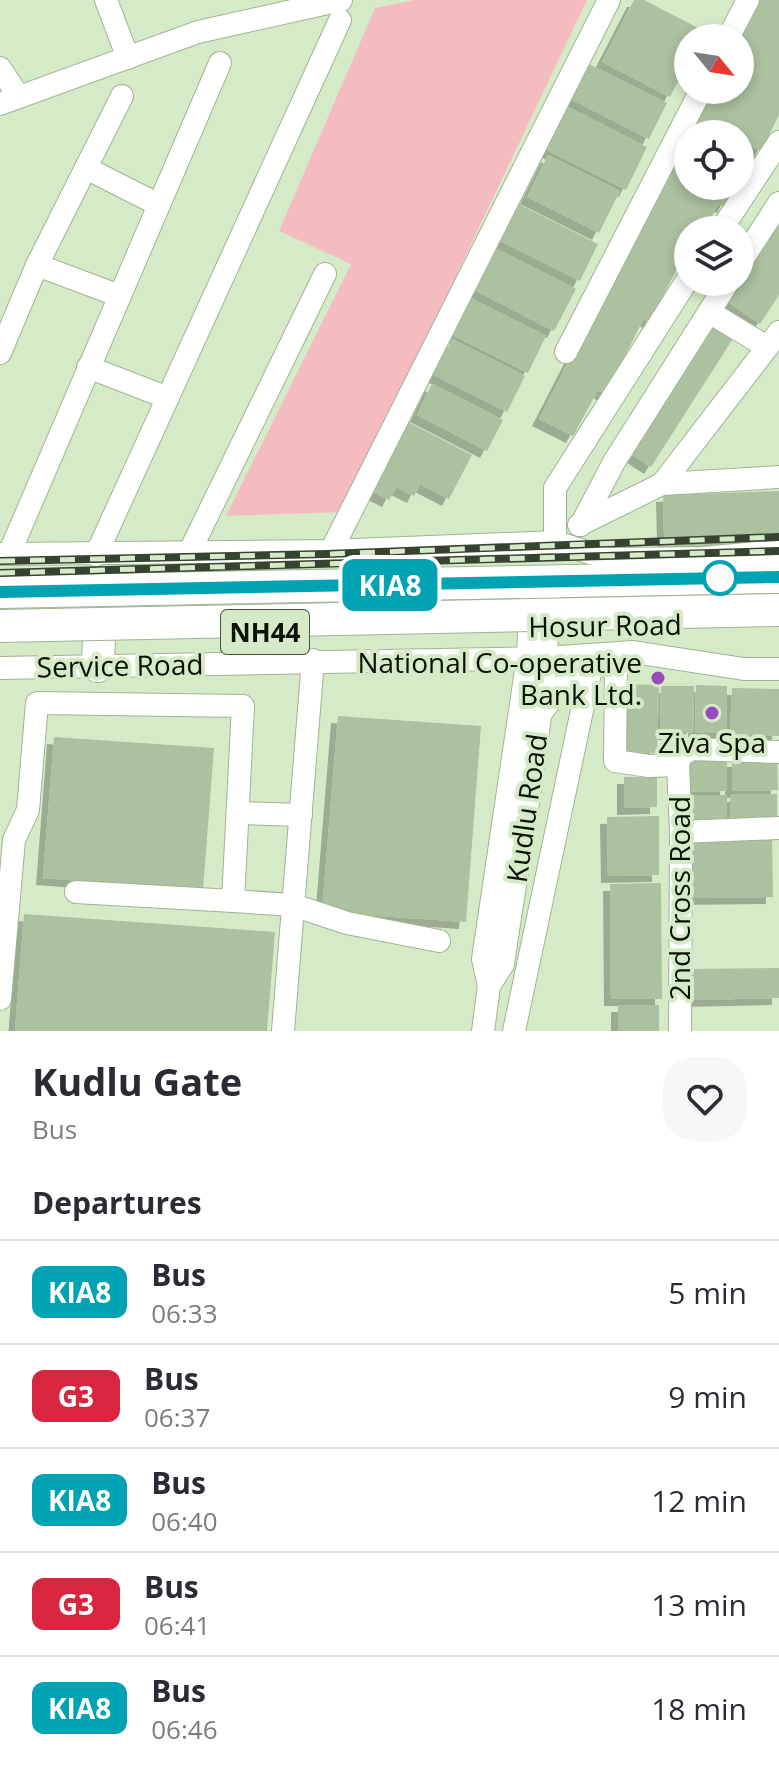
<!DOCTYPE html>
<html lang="en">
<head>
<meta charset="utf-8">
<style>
	:root { --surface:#fff; --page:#f7f7f7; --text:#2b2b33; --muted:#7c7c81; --line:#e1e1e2 }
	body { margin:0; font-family:"Open Sans",sans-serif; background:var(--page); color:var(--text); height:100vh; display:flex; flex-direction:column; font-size:30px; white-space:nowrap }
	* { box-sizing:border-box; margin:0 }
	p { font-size:26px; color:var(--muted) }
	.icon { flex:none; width:44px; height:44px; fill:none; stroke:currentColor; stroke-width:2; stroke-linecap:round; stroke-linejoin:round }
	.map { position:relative; height:1031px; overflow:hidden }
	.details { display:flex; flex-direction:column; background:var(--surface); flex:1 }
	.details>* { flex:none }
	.badge { padding:0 16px; border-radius:12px; font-size:28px; line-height:52px }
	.needle { width:52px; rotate:120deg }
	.buttons { position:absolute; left:674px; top:24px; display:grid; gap:16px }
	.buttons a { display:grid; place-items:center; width:80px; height:80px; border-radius:50%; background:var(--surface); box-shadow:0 4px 12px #0003; font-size:40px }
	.map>.badge { position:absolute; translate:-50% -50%; box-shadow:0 0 0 4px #fff }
	h2 { padding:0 32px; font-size:30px; line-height:72px }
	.round { display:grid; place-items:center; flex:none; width:84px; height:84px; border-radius:32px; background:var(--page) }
	.headline { display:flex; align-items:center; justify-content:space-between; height:136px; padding:0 32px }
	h1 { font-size:38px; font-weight:700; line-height:60px }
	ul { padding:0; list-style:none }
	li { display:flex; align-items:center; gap:24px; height:104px; padding:0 32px; border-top:2px solid var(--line) }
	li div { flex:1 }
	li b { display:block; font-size:30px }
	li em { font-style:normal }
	li .badge { min-width:88px; font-weight:700; text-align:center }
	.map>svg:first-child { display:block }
</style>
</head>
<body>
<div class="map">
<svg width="779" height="1031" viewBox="0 0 779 1031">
	<defs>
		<filter id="shadow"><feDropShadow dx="-7" dy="7" stdDeviation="0" flood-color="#0004"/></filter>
	</defs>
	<rect width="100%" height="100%" fill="#d5ebc8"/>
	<path fill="#f5bcc0" d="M415,0H587L344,512L226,516L351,264L279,231L375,8Z"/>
	<g fill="#acc19f" filter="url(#shadow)">
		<path d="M634,0H644L704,31L700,38H688V62L670,97L602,62Z"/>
		<path d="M755,0H779V115L761,151L754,147L740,174V134H688V186H734L724,206L718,204L705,230H688V262L682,259L650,321L644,318L606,394L598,390L573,436L539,419L708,90H740V38Z"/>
		<path d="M587,63L667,103L649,139L569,98Z"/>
		<path d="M562,104L647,147L626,190L541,147Z"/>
		<path d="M548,155L620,191L599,233L527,197Z"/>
		<path d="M515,202L598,244L580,281L496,239Z"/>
		<path d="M779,214V295L760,324L723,299L734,282H740V273Z"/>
		<path d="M495,248L576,289L554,331L474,290Z"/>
		<path d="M469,297L546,336L528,373L450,334Z"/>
		<path d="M708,320L734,337L651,467L625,450Z"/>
		<path d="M452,339L525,376L507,412L434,375Z"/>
		<path d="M432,384L503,420L487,451L417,415Z"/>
		<path d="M408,422L472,455L449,499L420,484L414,496L396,487L389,500L373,492Z"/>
		<path d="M779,491V566L665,569L663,495Z"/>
		<path d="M626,684L659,685L657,753L625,752Z"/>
		<path d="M696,685L727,686V733H695Z"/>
		<path d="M661,686H694L693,733H660Z"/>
		<path d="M732,688L779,689V736L730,734Z"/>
		<path d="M338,716L481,726L466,922L322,912Z"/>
		<path d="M54,737L214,748L203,890L43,878Z"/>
		<path d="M727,759V791L683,792L682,760Z"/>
		<path d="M777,759L778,790L732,791V760Z"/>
		<path d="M624,777H657V807L624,808Z"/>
		<path d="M777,794V824L731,825L730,795Z"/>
		<rect x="684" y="795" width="43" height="31"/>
		<path d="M659,816V875L608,876L607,817Z"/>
		<path d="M772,838L773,897L684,898V840Z"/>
		<path d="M661,883L662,999H611L610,884Z"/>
		<path d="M24,914L275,932L267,1031H15Z"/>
		<path d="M779,968V998L688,1000V969Z"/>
		<rect x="618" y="1005" width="41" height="26"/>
	</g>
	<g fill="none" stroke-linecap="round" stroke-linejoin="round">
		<g stroke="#9fb493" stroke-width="24">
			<g id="minor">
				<path d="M106,0L128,58"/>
				<path d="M728,38L748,0"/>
				<path d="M0,68L19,97"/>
				<path d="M0,104L198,32L341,0"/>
				<path d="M86,168L157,204"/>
				<path d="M721,230L779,142"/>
				<path d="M740,263L779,203"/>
				<path d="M37,265L117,295"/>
				<path d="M709,312L767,347"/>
				<path d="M566,352L701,90"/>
				<path d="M0,353L37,265L122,96"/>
				<path d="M88,367L168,398"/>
				<path d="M662,484L779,332"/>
				<path d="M579,525L662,484L779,477"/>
				<path d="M581,525L614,462L728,282"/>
				<path d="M555,542V488L688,279"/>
				<path d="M190,551L325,274"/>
				<path d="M331,551L609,0"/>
				<path d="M0,554L331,551L555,542L610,559L704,558L779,551"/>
				<path d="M9,554L220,63"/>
				<path d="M96,555L340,20"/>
				<path d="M616,662L615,761L649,766L678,765"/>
				<path d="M0,668L545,658L633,652L744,669H779"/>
				<path d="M541,713L562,686L597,667"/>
				<path d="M239,813L301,815"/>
				<path d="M681,832L779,828"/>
				<path d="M76,892L233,901"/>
				<path d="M489,986L503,964C521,838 548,710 549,582"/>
				<path d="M0,999L14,840L28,810L37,703L243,706L233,901L293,905L347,923L439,941"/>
				<path d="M283,1031L313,660"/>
				<path d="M483,1031L489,986L483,959L528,657L531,583"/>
				<path d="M514,1031L591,668"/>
				<path d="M680,1031L681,832L678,765L681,755L692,749L779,752"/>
			</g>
		</g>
		<g stroke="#9fb493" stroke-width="34">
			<g id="highway">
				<path d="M0,592L779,577"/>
				<path d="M98,666L99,635"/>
			</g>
		</g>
		<use href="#minor" stroke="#fff" stroke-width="22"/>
		<use href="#highway" stroke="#fff" stroke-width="32"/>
		<g stroke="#374231" stroke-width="8">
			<g id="rail">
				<path d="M0,561L327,554L779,537"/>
				<path d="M0,573L779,551"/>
			</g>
		</g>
		<use href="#rail" stroke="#d5ebc8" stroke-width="5" stroke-dasharray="15" stroke-linecap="butt"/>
		<g stroke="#9fb493" stroke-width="34" stroke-linecap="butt">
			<path id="highway-bridge" d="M0,626L779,610"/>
		</g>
		<use href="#highway-bridge" stroke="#fff" stroke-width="32"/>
	</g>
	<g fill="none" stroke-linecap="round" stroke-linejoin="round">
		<g stroke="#fff" stroke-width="18">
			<path id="line" d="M0,592L779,577"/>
		</g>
		<use href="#line" stroke="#00a3b4" stroke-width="12"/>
	</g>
	<circle fill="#fff" stroke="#00a3b4" stroke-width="4" cx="720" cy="578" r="16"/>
	<g fill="#994bbc" stroke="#d5ebc8" stroke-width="3">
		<circle cx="658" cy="678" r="8"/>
		<circle cx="712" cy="713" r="8"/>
	</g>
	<g text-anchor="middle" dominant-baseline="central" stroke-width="8" stroke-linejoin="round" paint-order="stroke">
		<rect fill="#d5ebc8" stroke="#475340" stroke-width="2" x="221" y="610" width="88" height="44" rx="6"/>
		<g font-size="26" font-weight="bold" fill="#0a1206">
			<text x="265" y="632">NH44</text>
		</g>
		<g font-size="28" fill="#0a1206" stroke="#d5ebc8">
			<text transform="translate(605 625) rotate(-1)">Hosur Road</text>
			<text transform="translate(120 665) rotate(-1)">Service Road</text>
			<text transform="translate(526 808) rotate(-82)">Kudlu Road</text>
			<text transform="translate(679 898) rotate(-90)">2nd Cross Road</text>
		</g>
		<g font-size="28" fill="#0a1206" stroke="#d5ebc8" text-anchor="end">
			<text x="642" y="662">National Co-operative<tspan x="642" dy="32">Bank Ltd.</tspan></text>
			<text x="712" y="742" text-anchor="middle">Ziva Spa</text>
		</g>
	</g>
</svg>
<div class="buttons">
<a><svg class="needle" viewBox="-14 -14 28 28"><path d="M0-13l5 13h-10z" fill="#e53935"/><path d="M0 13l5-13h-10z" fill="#7c7c81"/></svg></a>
<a><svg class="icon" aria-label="locate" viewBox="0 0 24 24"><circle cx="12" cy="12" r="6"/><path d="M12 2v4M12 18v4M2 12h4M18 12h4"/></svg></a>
<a><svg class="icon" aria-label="layers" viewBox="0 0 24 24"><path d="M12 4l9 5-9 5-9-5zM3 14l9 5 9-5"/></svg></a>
</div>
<b class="badge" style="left:390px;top:585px;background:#00a3b4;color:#fff">KIA8</b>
</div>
<section class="details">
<div class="headline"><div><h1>Kudlu Gate</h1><p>Bus</p></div><a class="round"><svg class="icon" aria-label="heart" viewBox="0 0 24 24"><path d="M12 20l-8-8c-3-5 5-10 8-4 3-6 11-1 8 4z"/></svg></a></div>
<h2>Departures</h2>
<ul>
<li><span class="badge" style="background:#00a3b4;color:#fff">KIA8</span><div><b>Bus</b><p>06:33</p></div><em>5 min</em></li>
<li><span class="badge" style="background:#d7263d;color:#fff">G3</span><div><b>Bus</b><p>06:37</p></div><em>9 min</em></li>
<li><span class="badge" style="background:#00a3b4;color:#fff">KIA8</span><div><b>Bus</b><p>06:40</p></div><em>12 min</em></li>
<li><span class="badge" style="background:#d7263d;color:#fff">G3</span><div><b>Bus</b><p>06:41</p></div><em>13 min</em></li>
<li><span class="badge" style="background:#00a3b4;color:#fff">KIA8</span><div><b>Bus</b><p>06:46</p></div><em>18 min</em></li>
</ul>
</section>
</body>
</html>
